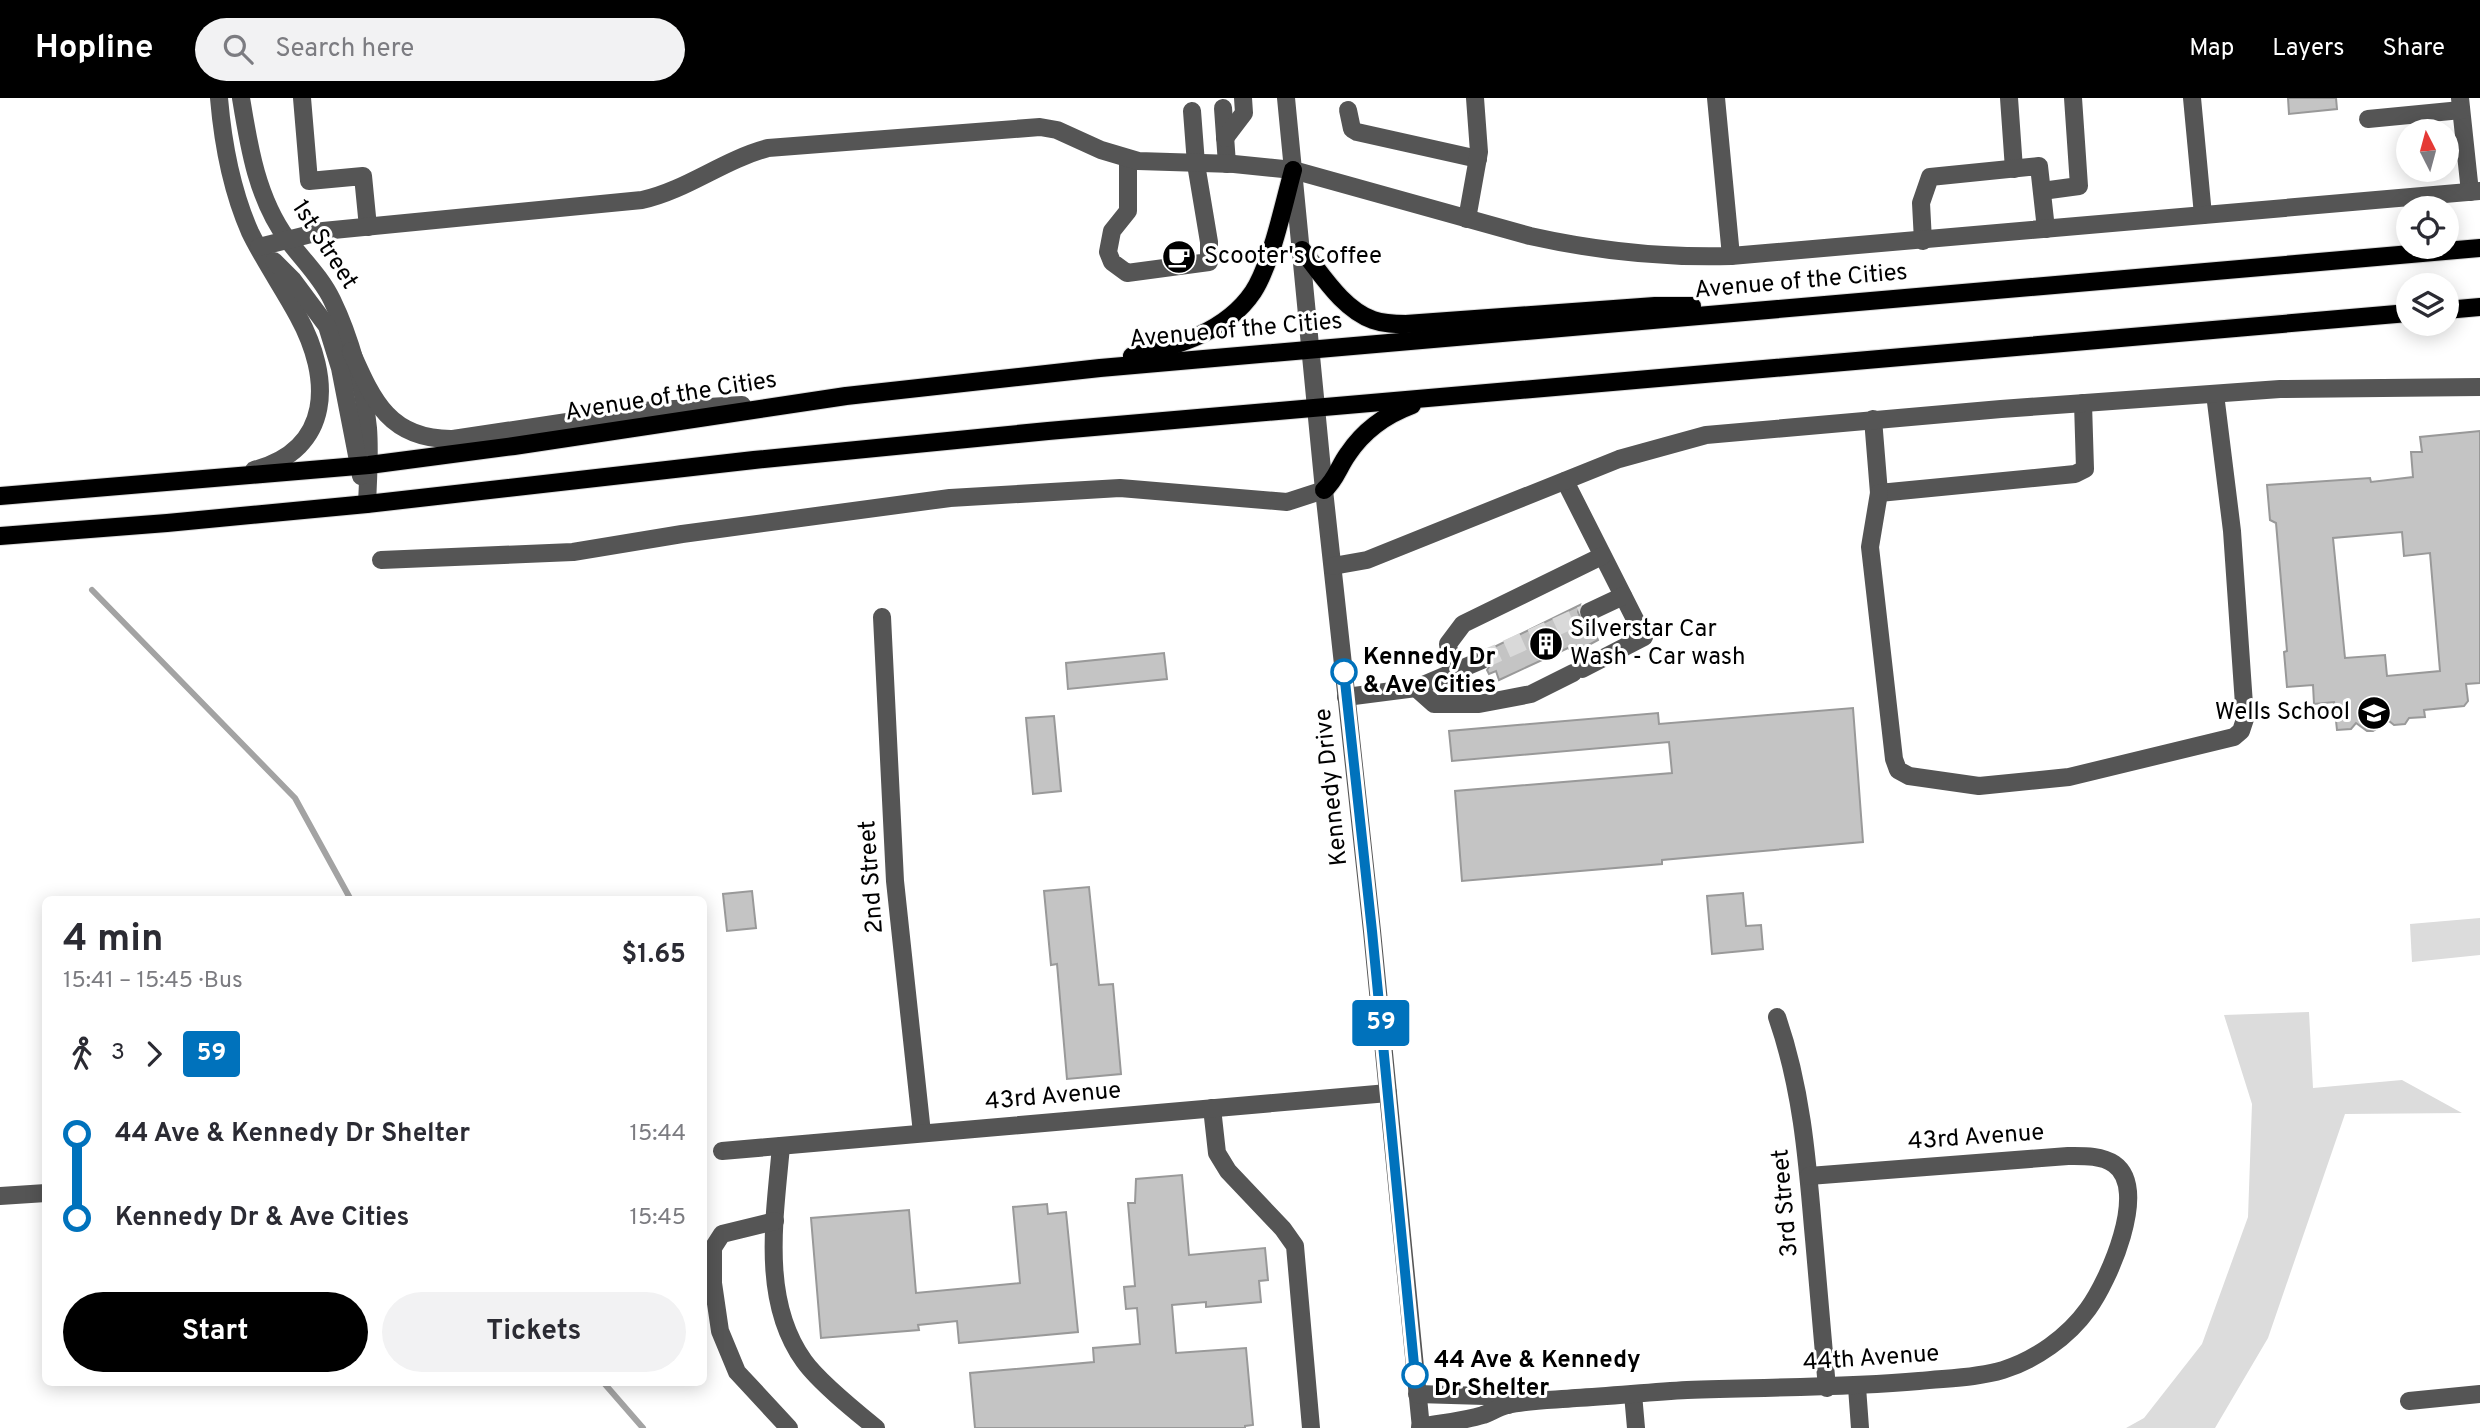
<!DOCTYPE html>
<html lang="en">
<head>
<meta charset="utf-8">
<style>
	:root { --surface:#fff; --page:#f2f2f3; --text:#2b2b33; --muted:#7c7c81; --accent:#000 }
	body { margin:0; font-family:Overpass,sans-serif; background:var(--page); color:var(--text); height:100vh; display:flex; flex-direction:column; font-size:26px; white-space:nowrap }
	* { box-sizing:border-box; margin:0 }
	p { font-size:23px; color:var(--muted) }
	.icon { flex:none; width:38px; height:38px; fill:none; stroke:currentColor; stroke-width:2; stroke-linecap:round; stroke-linejoin:round }
	.map { position:relative; flex:1; overflow:hidden }
	.sheet { position:absolute; left:42px; top:798px; width:665px; height:490px; display:flex; flex-direction:column; background:var(--surface); border-radius:10px; box-shadow:0 4px 18px #0003 }
	.sheet>* { flex:none }
	.badge { padding:0 14px; border-radius:5px; font-size:24px; line-height:46px }
	.needle { width:46px; rotate:354deg }
	.buttons { position:absolute; left:2396px; top:21px; display:grid; gap:14px }
	.buttons a { display:grid; place-items:center; width:63px; height:63px; border-radius:50%; background:var(--surface); box-shadow:0 4px 18px #0003; font-size:35px }
	.map>.badge { position:absolute; translate:-50% -50%; box-shadow:0 0 0 4px #fff }
	.legs { display:flex; align-items:center; gap:10px; height:77px; padding:0 21px; font-size:23px }
	.legs p { margin-inline-start:auto }
	.summary { display:flex; align-items:center; justify-content:space-between; height:119px; padding:0 21px }
	h1 { font-size:38px; font-weight:700; line-height:52px }
	.primary-button { display:flex; gap:14px; margin-top:auto; padding:14px 21px }
	.primary-button a { flex:1; height:80px; border-radius:42px; background:var(--accent); color:#fff; font-size:28px; font-weight:700; line-height:80px; text-align:center }
	.primary-button a+a { background:var(--page); color:var(--text) }
	ul { padding:0 21px; list-style:none }
	li { display:flex; align-items:center; gap:24px; height:84px; font-size:26px }
	li i { display:grid; place-items:center; width:10px; height:100%; margin:0 9px; background:currentColor }
	li i::after { content:''; width:18px; height:18px; margin:-9px; border:5px solid; border-radius:50%; background:var(--surface) }
	li p { margin-inline-start:auto }
	li:first-child i { background:linear-gradient(#0000 50%,currentColor 0) }
	li:last-child i { background:linear-gradient(currentColor 50%,#0000 0) }
	header { display:flex; align-items:center; gap:42px; box-sizing:border-box; height:98px; padding:0 35px; background:var(--accent); color:#fff }
	header strong { font-size:33px }
	nav { display:flex; gap:38px; margin-inline-start:auto; font-size:24px }
	.search { width:490px; height:63px; background:var(--page); display:flex; align-items:center; gap:18px; box-sizing:border-box; padding:0 24px; border-radius:38px; color:var(--muted); font-size:26px }
	.map>svg:first-child { display:block }
</style>
</head>
<body>
<header>
<strong>Hopline</strong>
<div class="search"><svg class="icon" aria-label="search" viewBox="0 0 24 24"><circle cx="10" cy="10" r="6"/><path d="M15 15l6 6"/></svg>Search here</div>
<nav><a>Map</a><a>Layers</a><a>Share</a></nav>
</header>
<div class="map">
<svg width="2480" height="1330" viewBox="0 0 2480 1330">
	<rect width="100%" height="100%" fill="#fff"/>
	<g fill="#dcdcdc">
		<path d="M2480,820V857L2412,864L2410,826Z"/>
		<path d="M2309,914L2313,990L2402,982L2462,1015L2345,1016L2268,1240L2215,1330H2126L2144,1320L2202,1246L2248,1119L2252,1006L2224,917Z"/>
	</g>
	<g fill="none" stroke-linecap="round" stroke-linejoin="round">
		<g stroke="#a3a3a3" stroke-width="6">
			<path d="M92,492L295,700L351,802"/>
			<path d="M603,1284L643,1330"/>
		</g>
	</g>
	<g fill="#c4c4c4" stroke="#999" stroke-width="2" fill-rule="evenodd">
		<path d="M2288,0H2336L2337,11L2289,16Z"/>
		<path d="M2480,333V585L2466,586L2468,603L2464,608L2424,612L2425,619L2409,620L2405,626L2394,627L2389,623L2373,633H2367L2356,625L2351,631L2337,632L2334,604L2314,606L2313,587L2287,589L2284,554L2287,553L2276,425L2270,422L2267,387L2370,380L2371,384L2413,379L2411,354H2422L2420,339ZM2402,434L2404,458L2430,455L2440,573L2387,578L2385,557L2345,560L2333,440Z"/>
		<path d="M1580,507L1578,514L1582,523L1597,525L1592,528L1598,542L1574,555L1568,550L1499,582L1496,573L1489,576L1487,572L1493,563L1488,552Z"/>
		<path d="M1164,555L1167,581L1068,591L1066,565Z"/>
		<path d="M1853,610L1863,744L1662,762V766L1462,783L1455,693L1672,675L1669,644L1452,663L1449,633L1658,615L1659,626Z"/>
		<path d="M1054,618L1061,693L1033,696L1026,620Z"/>
		<path d="M1089,789L1099,887L1113,886L1121,976L1067,981L1057,866L1051,867L1044,793Z"/>
		<path d="M752,793L756,830L727,833L723,796Z"/>
		<path d="M1743,795L1746,828L1761,827L1763,851L1712,856L1707,798Z"/>
		<path d="M1182,1077L1189,1157L1265,1150L1268,1182L1259,1183L1261,1204L1206,1209V1204L1172,1207L1176,1255L1246,1250L1253,1327L1245,1328V1330H975L970,1275L1094,1264L1093,1250L1140,1246L1137,1210L1126,1211L1124,1189L1135,1188L1128,1105H1135L1136,1081Z"/>
		<path d="M1047,1106L1048,1116L1066,1114L1078,1234L959,1245L957,1223L918,1227L919,1232L821,1240L811,1120L909,1112L916,1195L1020,1185L1013,1109Z"/>
	</g>
	<g fill="none" stroke-linecap="round" stroke-linejoin="round">
		<path stroke="#d9d9d9" stroke-width="18" stroke-dasharray="18 9" stroke-linecap="butt" d="M1482,562L1589,514"/>
		<g stroke="#dbdbdb" stroke-width="20">
			<g id="major">
				<path d="M1302,152C1321,175 1342,211 1373,222C1384,226 1395,226 1406,226L1655,208H1692"/>
				<path d="M2446,212L2480,209"/>
				<path d="M1132,258C1177,248 1226,234 1253,194C1271,167 1284,105 1293,72"/>
				<path d="M1324,392C1336,382 1339,368 1348,356C1364,332 1385,317 1412,307"/>
				<path d="M0,398L369,367L514,348L846,298L1100,270L2480,150"/>
				<path d="M0,438L167,425L367,406L754,362L1048,333L2408,215"/>
			</g>
		</g>
		<g stroke="#555" stroke-width="18">
			<path d="M219,0C223,47 231,91 250,134C264,163 283,190 298,218C332,280 333,351 254,372"/>
			<path d="M241,0C249,49 257,100 287,141C302,161 321,179 332,202C350,239 364,289 368,330C370,355 368,381 367,406"/>
			<path d="M302,0L309,83L363,78L368,129"/>
			<path d="M1286,0L1324,392L1372,833L1421,1330"/>
			<path d="M1716,0L1731,158"/>
			<path d="M2009,0L2014,71"/>
			<path d="M2192,0L2203,117"/>
			<path d="M2460,0L2470,94"/>
			<path d="M1223,10L1227,66"/>
			<path d="M1348,12L1352,31L1357,34L1478,61"/>
			<path d="M2368,21L2461,12"/>
			<path d="M1225,40L1244,15L1243,0"/>
			<path d="M1128,61V113L1112,133L1108,154L1112,164L1127,175L1209,164V144L1196,66L1192,13"/>
			<path d="M2042,93L2079,88L2073,0"/>
			<path d="M1467,121L1479,54L1475,0"/>
			<path d="M1923,143L1921,105L1930,79L2039,68L2046,131"/>
			<path d="M259,149L323,133L642,102C687,92 723,62 768,50L1040,29L1057,32L1101,52L1138,63L1234,66L1293,72L1530,138C1597,153 1662,160 1731,158L2480,93"/>
			<path d="M274,163L292,181L327,228L340,270L361,378"/>
			<path d="M351,253C373,303 390,342 453,341L640,313L742,307"/>
			<path d="M1873,321L1879,395L2075,376L2085,371L2083,305"/>
			<path d="M1565,383L1644,539L1582,571"/>
			<path d="M1879,395L1870,449L1894,661L1898,672L1909,678L1979,688L2069,679L2234,639L2241,633L2245,621L2232,433L2215,296"/>
			<path d="M381,462L573,454L682,436L950,400L1120,390L1287,404L1324,392"/>
			<path d="M1333,468L1367,462L1619,361L1706,337L2001,311L2280,291L2480,289"/>
			<path d="M1589,514L1623,498"/>
			<path d="M882,519L895,783L922,1035"/>
			<path d="M1452,576L1448,546L1463,526L1602,458"/>
			<path d="M1416,590L1434,606H1479L1531,596L1573,575"/>
			<path d="M1346,599L1416,590L1482,562"/>
			<path d="M1777,919C1801,988 1807,1058 1813,1130C1818,1183 1822,1236 1827,1290"/>
			<path d="M1212,1010L1217,1055L1228,1073L1283,1131L1295,1148L1311,1330"/>
			<path d="M781,1048C775,1118 760,1202 804,1263C819,1284 855,1313 876,1330"/>
			<path d="M722,1053L1388,995"/>
			<path d="M0,1098L46,1095"/>
			<path d="M775,1123L722,1136L713,1150V1185L720,1233L737,1274L789,1330"/>
			<path d="M1857,1289L1860,1330"/>
			<path d="M1417,1296L1485,1298L1508,1307"/>
			<path d="M1633,1296L1636,1330"/>
			<path d="M2409,1303L2480,1296"/>
			<path d="M1420,1329C1441,1325 1463,1323 1483,1317C1491,1314 1499,1309 1507,1307C1529,1302 1554,1302 1576,1300C1613,1298 1650,1294 1687,1292C1764,1289 1842,1290 1919,1283C1946,1280 1977,1280 2003,1272C2035,1262 2068,1239 2088,1211C2108,1184 2150,1091 2114,1066C2101,1057 2082,1058 2068,1058L1809,1078"/>
		</g>
		<use href="#major" stroke="#000" stroke-width="18"/>
	</g>
	<g fill="none" stroke-linecap="round" stroke-linejoin="round">
		<g stroke="#fff" stroke-width="16">
			<path id="line-1" d="M1344,574L1372,833L1415,1277"/>
		</g>
		<use href="#line-1" stroke="#0072bc" stroke-width="10"/>
	</g>
	<defs>
		<g id="cafe-disc" transform="scale(1.75)"><circle r="9.5" fill="#000" stroke="#fff"/><path d="M-5.5-4.5H6V0H3Q3 3.5 0 3.5H-2.5Q-5.5 3.5-5.5 0ZM3-3.2v2h1.7v-2ZM-6 4.5H4V6H-6Z" fill="#fff"/></g>
		<g id="building-disc" transform="scale(1.75)"><circle r="9.5" fill="#000" stroke="#fff"/><path d="M-4-6H4V6H1V3H-1V6H-4ZM-2.5-4.3h1.7v1.8h-1.7ZM.8-4.3h1.7v1.8H.8ZM-2.5-1h1.7V.8h-1.7ZM.8-1h1.7V.8H.8Z" fill="#fff"/></g>
		<g id="school-disc" transform="scale(1.75)"><circle r="9.5" fill="#000" stroke="#fff"/><path d="M0-5L7-2L0 1L-7-2ZM-4 1L0 2.5L4 1V4Q0 6-4 4Z" fill="#fff"/></g>
	</defs>
	<g fill-rule="evenodd">
		<use href="#cafe-disc" x="1179" y="159"/>
		<use href="#building-disc" x="1546" y="546"/>
		<use href="#school-disc" x="2374" y="615"/>
	</g>
	<g fill="#fff" stroke="#0072bc" stroke-width="3.5">
		<circle cx="1344" cy="574" r="12"/>
		<circle cx="1415" cy="1277" r="12"/>
	</g>
	<g text-anchor="middle" dominant-baseline="central" stroke-width="6" stroke-linejoin="round" paint-order="stroke">
		<g font-size="24" fill="#000" stroke="#fff">
			<text transform="translate(324 147) rotate(57)">1st Street</text>
			<text transform="translate(1801 184) rotate(-5)">Avenue of the Cities</text>
			<text transform="translate(1236 233) rotate(-5)">Avenue of the Cities</text>
			<text transform="translate(671 299) rotate(-9)">Avenue of the Cities</text>
			<text transform="translate(1332 689) rotate(-96)">Kennedy Drive</text>
			<text transform="translate(872 779) rotate(-94)">2nd Street</text>
			<text transform="translate(1053 999) rotate(-5)">43rd Avenue</text>
			<text transform="translate(1976 1040) rotate(-4)">43rd Avenue</text>
			<text transform="translate(1786 1105) rotate(-95)">3rd Street</text>
			<text transform="translate(1871 1261) rotate(-4)">44th Avenue</text>
		</g>
		<g font-size="24" fill="#000" stroke="#fff" text-anchor="start">
			<text x="1204" y="159">Scooter's Coffee</text>
			<text x="1570" y="532">Silverstar Car<tspan x="1570" dy="28">Wash - Car wash</tspan></text>
			<text x="2350" y="615" text-anchor="end">Wells School</text>
		</g>
		<g font-size="24" font-weight="bold" fill="#000" stroke="#fff" text-anchor="start">
			<text x="1363" y="560">Kennedy Dr<tspan x="1363" dy="28">&amp; Ave Cities</tspan></text>
			<text x="1434" y="1263">44 Ave &amp; Kennedy<tspan x="1434" dy="28">Dr Shelter</tspan></text>
		</g>
	</g>
</svg>
<div class="buttons">
<a><svg class="needle" viewBox="-14 -14 28 28"><path d="M0-13l5 13h-10z" fill="#e53935"/><path d="M0 13l5-13h-10z" fill="#7c7c81"/></svg></a>
<a><svg class="icon" aria-label="locate" viewBox="0 0 24 24"><circle cx="12" cy="12" r="6"/><path d="M12 2v4M12 18v4M2 12h4M18 12h4"/></svg></a>
<a><svg class="icon" aria-label="layers" viewBox="0 0 24 24"><path d="M12 4l9 5-9 5-9-5zM3 14l9 5 9-5"/></svg></a>
</div>
<b class="badge" style="left:1381px;top:925px;background:#0072bc;color:#fff">59</b>
<section class="sheet">
<div class="summary"><div><h1>4 min</h1><p>15:41 – 15:45 · Bus</p></div><b>$1.65</b></div>
<div class="legs"><svg class="icon" aria-label="walk" viewBox="0 0 24 24"><circle cx="13" cy="4" r="2"/><path d="M13 8l-2 6 4 7M11 14l-3 7M7 12l3-4h3l4 4"/></svg>3<svg class="icon" aria-label="forward" viewBox="0 0 24 24"><path d="M9 5l7 7-7 7"/></svg><b class="badge" style="background:#0072bc;color:#fff">59</b></div>
<ul>
<li><i style="color:#0072bc"></i><b>44 Ave &amp; Kennedy Dr Shelter</b><p>15:44</p></li>
<li><i style="color:#0072bc"></i><b>Kennedy Dr &amp; Ave Cities</b><p>15:45</p></li>
</ul>
<div class="primary-button"><a>Start</a><a>Tickets</a></div>
</section>
</div>
</body>
</html>
